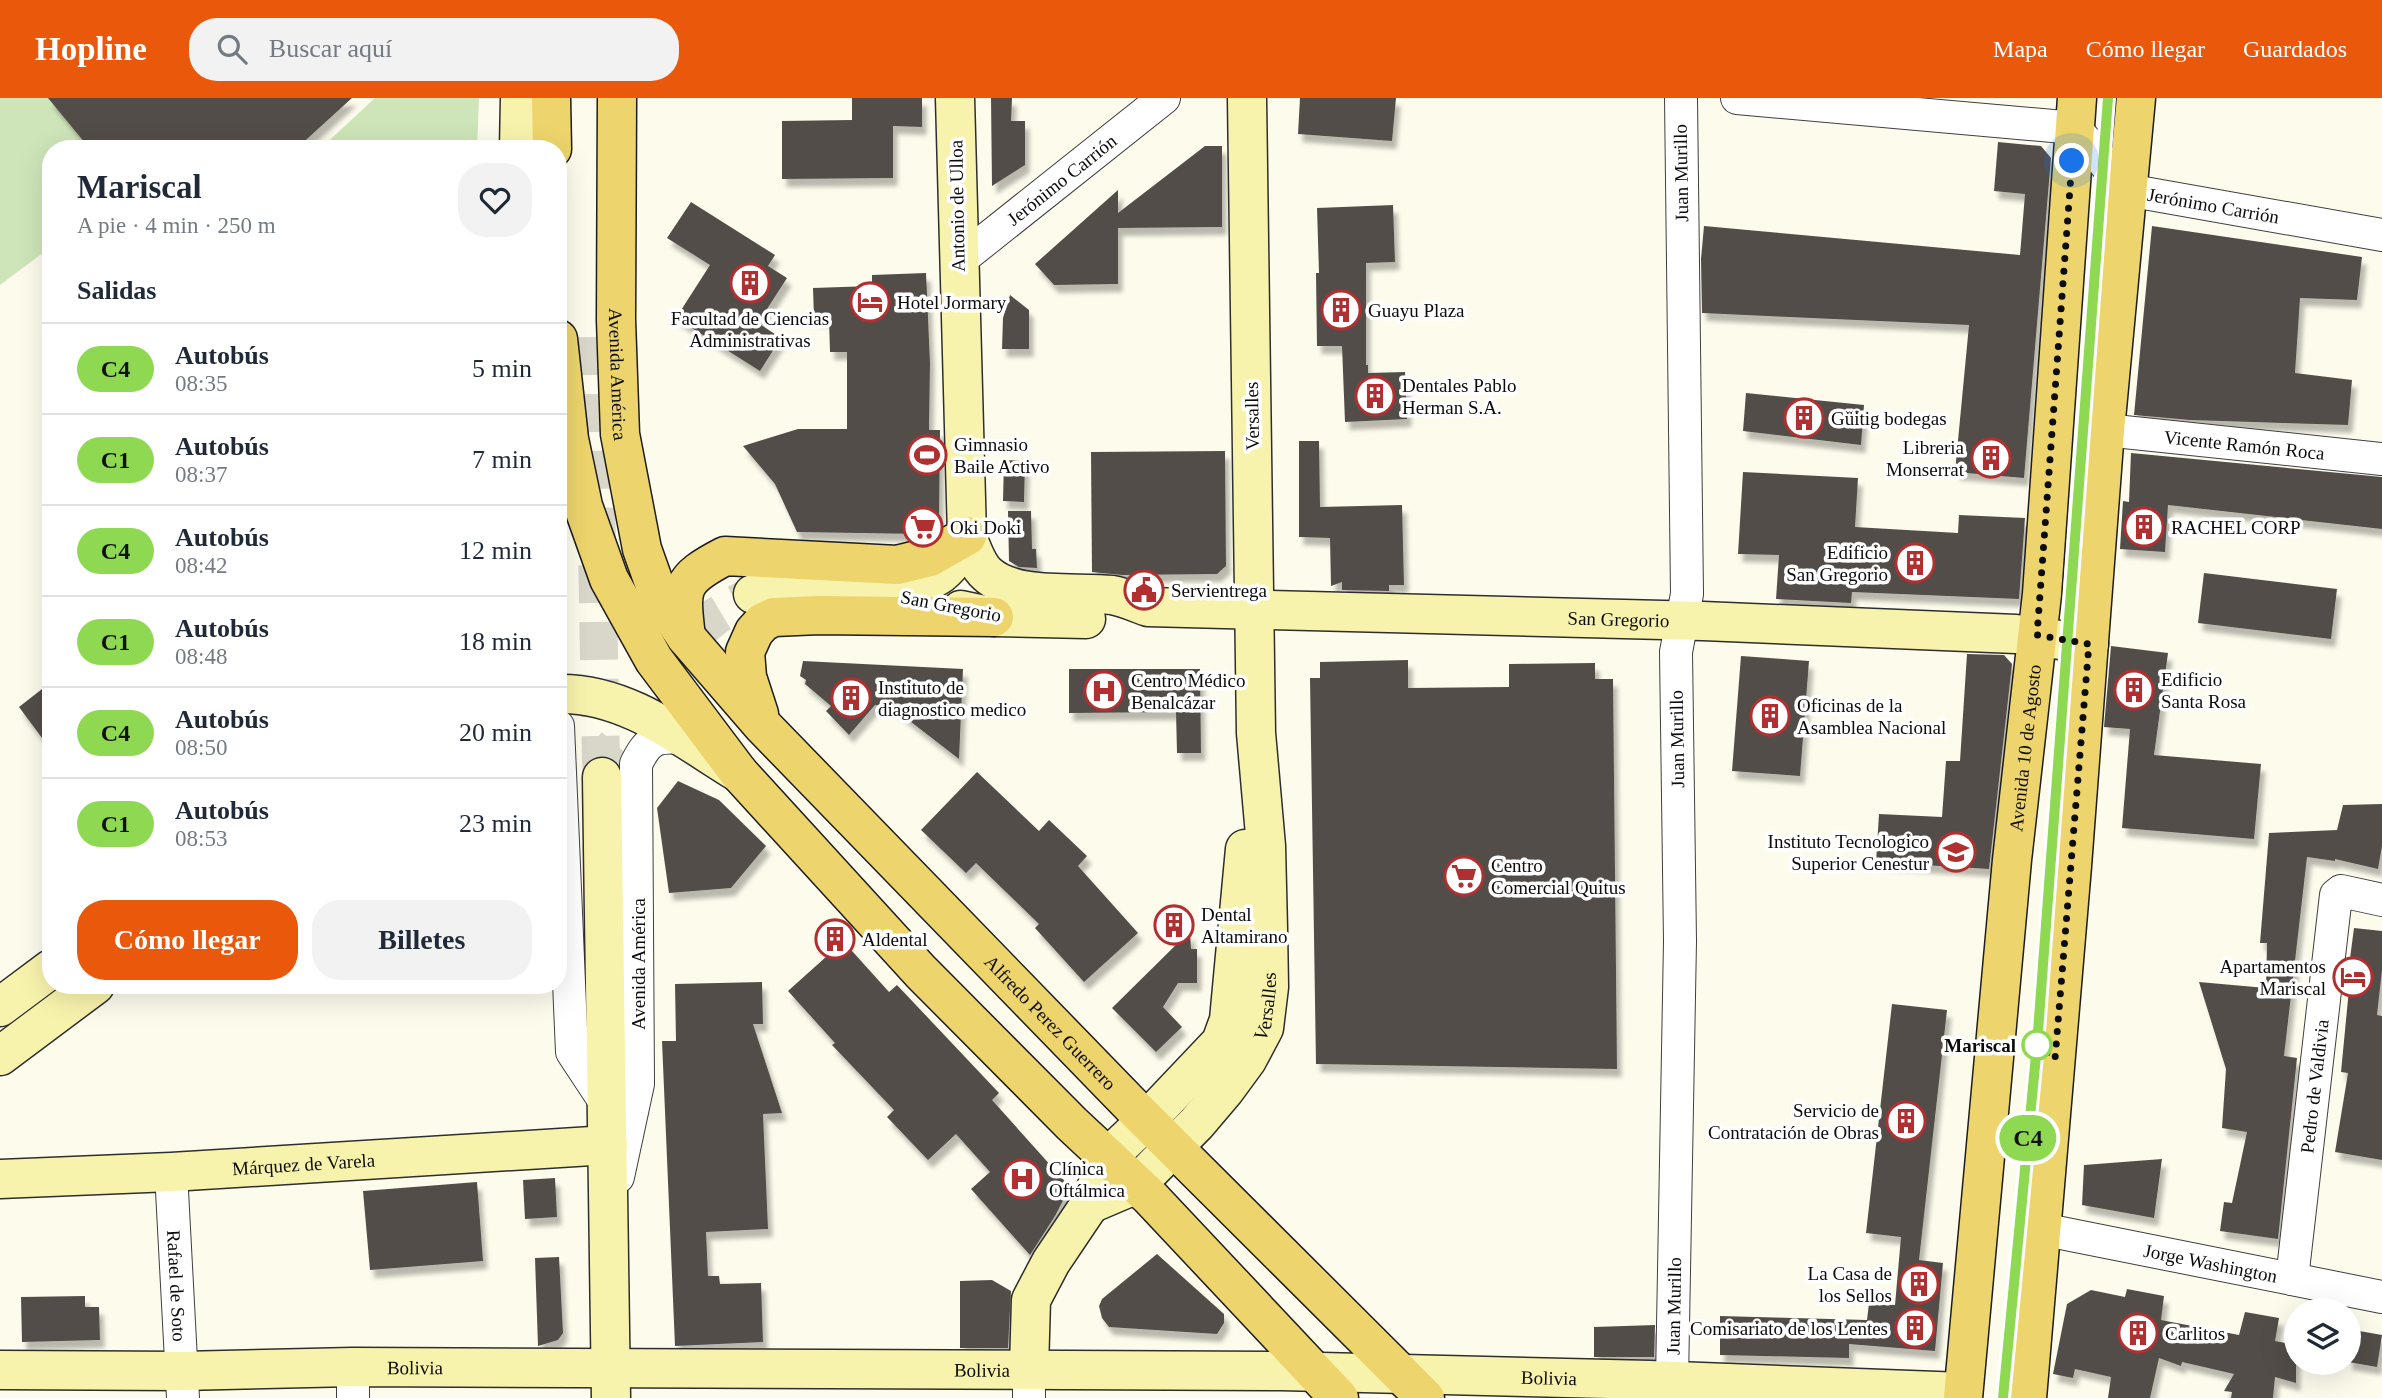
<!DOCTYPE html>
<html lang="es">
<head>
<meta charset="utf-8">
<style>
	:root { --surface:#fff; --page:#f2f2f3; --text:#1f2937; --muted:#747a83; --line:#e0e1e3; --accent:#ea580c }
	body { margin:0; font-family:Georgia,serif; background:var(--page); color:var(--text); height:100vh; display:flex; flex-direction:column; font-size:26px; white-space:nowrap }
	* { box-sizing:border-box; margin:0 }
	p { font-size:23px; color:var(--muted) }
	.icon { flex:none; width:38px; height:38px; fill:none; stroke:currentColor; stroke-width:2; stroke-linecap:round; stroke-linejoin:round }
	.map { position:relative; flex:1; overflow:hidden }
	.sheet { position:absolute; left:42px; top:42px; width:525px; height:854px; display:flex; flex-direction:column; background:var(--surface); border-radius:28px; box-shadow:0 7px 28px #0002 }
	.sheet>* { flex:none }
	.badge { padding:0 14px; border-radius:23px; font-size:24px; line-height:46px }
	.controls { position:absolute; left:2284px; top:1200px; display:grid; gap:14px }
	.controls a { display:grid; place-items:center; width:77px; height:77px; border-radius:50%; background:var(--surface); box-shadow:0 7px 28px #0002; font-size:35px }
	.you { position:absolute; width:35px; height:35px; margin:-18px; border:5px solid #fff; border-radius:50%; background:#1a73e8; box-shadow:0 0 0 10px #1a73e833 }
	.map>.badge { position:absolute; translate:-50% -50%; box-shadow:0 0 0 4px #fff }
	h2 { padding:0 35px; font-size:26px; line-height:63px }
	.round { display:grid; place-items:center; flex:none; width:74px; height:74px; border-radius:28px; background:var(--page) }
	.head { display:flex; align-items:center; justify-content:space-between; height:119px; padding:0 35px }
	h1 { font-size:33px; font-weight:700; line-height:52px }
	.primary-button { display:flex; gap:14px; margin-top:auto; padding:14px 35px }
	.primary-button a { flex:1; height:80px; border-radius:28px; background:var(--accent); color:#fff; font-size:28px; font-weight:700; line-height:80px; text-align:center }
	.primary-button a+a { background:var(--page); color:var(--text) }
	ul { padding:0; list-style:none }
	li { display:flex; align-items:center; gap:21px; height:91px; padding:0 35px; border-top:2px solid var(--line) }
	li div { flex:1 }
	li b { display:block; font-size:26px }
	li em { font-style:normal }
	li .badge { min-width:77px; font-weight:700; text-align:center }
	header { display:flex; align-items:center; gap:42px; box-sizing:border-box; height:98px; padding:0 35px; background:var(--accent); color:#fff }
	header strong { font-size:33px }
	nav { display:flex; gap:38px; margin-inline-start:auto; font-size:24px }
	.search { width:490px; height:63px; background:var(--page); display:flex; align-items:center; gap:18px; box-sizing:border-box; padding:0 24px; border-radius:28px; color:var(--muted); font-size:26px }
	.map>svg:first-child { display:block }
</style>
</head>
<body>
<header>
<strong>Hopline</strong>
<div class="search"><svg class="icon" aria-label="search" viewBox="0 0 24 24"><circle cx="10" cy="10" r="6"/><path d="M15 15l6 6"/></svg>Buscar aquí</div>
<nav><a>Mapa</a><a>Cómo llegar</a><a>Guardados</a></nav>
</header>
<div class="map">
<svg width="2382" height="1300" viewBox="0 0 2382 1300">
	<defs>
		<filter id="shadow"><feDropShadow dx="4.5" dy="8" stdDeviation="2" flood-color="#0004"/></filter>
	</defs>
	<rect width="100%" height="100%" fill="#fdfbec"/>
	<g fill="#cee5b9">
		<path d="M0,0H187L136,51H51V154L40,157L0,187Z"/>
		<path d="M375,0H479L477,51H320Z"/>
	</g>
	<g fill="#534e49" filter="url(#shadow)">
		<path d="M48,0H352L296,51H90Z"/>
		<path d="M852,0H922V29L893,28V80L782,81V23L852,22Z"/>
		<path d="M991,0H1012L1011,23H1025V67L992,88Z"/>
		<path d="M1300,0H1396L1392,43L1298,36Z"/>
		<path d="M1998,44L2041,48L2051,60L2024,380L1955,374L1969,227L1702,215L1701,161L1704,128L2020,157L2025,96L1994,93Z"/>
		<path d="M1205,48H1222V129L1118,130V186L1054,187L1035,166L1118,92V115Z"/>
		<path d="M691,104L775,157L768,168L787,180L758,225L781,240L760,273L676,220L710,167L667,140Z"/>
		<path d="M1393,107L1395,164L1366,165V267H1368V275L1405,274L1407,321L1345,324L1342,248H1317L1316,175H1319L1317,110Z"/>
		<path d="M2152,128L2362,159L2357,202L2300,200L2295,275L2352,282L2348,327L2190,322L2134,317Z"/>
		<path d="M926,175L930,265L929,332H940L939,423L921,436L797,434L775,386L743,348L798,331H847V254H830L829,221H814L813,190L872,188V177Z"/>
		<path d="M1010,197L1029,212V251H1002L1003,220Z"/>
		<path d="M1746,295L1864,307L1861,347L1743,333Z"/>
		<path d="M1299,343H1319L1320,409L1402,407L1404,487H1389V493L1342,492V484L1331,488L1330,440L1299,439Z"/>
		<path d="M1225,353L1226,468L1217,476L1122,477L1092,474L1091,354Z"/>
		<path d="M2131,355L2382,379V431L2168,407L2165,454L2120,451L2123,403L2129,404Z"/>
		<path d="M1004,362L1025,363L1024,404L1003,403Z"/>
		<path d="M1743,374L1858,380L1855,429L1958,435L1959,417L2025,420L2019,501L1852,494L1851,505L1776,501L1779,457L1738,456Z"/>
		<path d="M1008,413H1031L1032,451H1036L1037,470L1019,469L1009,463Z"/>
		<path d="M2204,475L2337,491L2331,541L2198,525Z"/>
		<path d="M2111,548L2168,555L2154,657L2261,666L2254,741L2122,730L2130,631L2104,629Z"/>
		<path d="M1967,556L2004,557L2012,566L1989,771L1876,764L1879,716L1942,719L1946,663H1960Z"/>
		<path d="M1741,558L1809,563L1800,678L1732,673Z"/>
		<path d="M1408,562V590L1509,589V566L1595,565V581H1613L1617,971L1316,966L1310,580H1320V564Z"/>
		<path d="M803,563L963,571L959,661L893,610L875,607L849,637L826,613L831,608L805,586L806,582L800,578Z"/>
		<path d="M1069,571H1200L1201,655H1177L1176,614L1069,615Z"/>
		<path d="M51,584V652L19,609Z"/>
		<path d="M977,674L1039,733L1049,722L1087,758L1078,768L1138,835L1084,884L1035,830L1039,826L976,765L966,775L921,732Z"/>
		<path d="M678,683L719,702L766,748L731,790L669,795L657,710Z"/>
		<path d="M2382,706V748L2378,771L2335,761V763L2307,759L2284,958L2297,960L2278,1141L2220,1133L2224,1104L2232,1105L2247,1034L2222,1030L2226,971L2199,884L2266,890L2267,845H2260L2269,735L2337,732L2343,707Z"/>
		<path d="M2354,830L2382,833V872L2377,917L2382,918V1062L2335,1054L2348,975L2341,974L2349,891H2346Z"/>
		<path d="M834,833L889,894L897,887L999,995L992,1002L1070,1089L1055,1118L1030,1157L971,1091L990,1074L956,1036L928,1062L887,1019L894,1012L832,947L835,945L788,893L827,858L817,847Z"/>
		<path d="M1190,833L1191,851H1197V885H1178L1163,909L1182,929L1156,954L1112,910Z"/>
		<path d="M762,884L763,926H753L782,1015L763,1016L768,1131L706,1134L708,1178H719L720,1186L761,1185L763,1244L675,1248L662,943H676L675,886Z"/>
		<path d="M1892,906L1947,912L1919,1162L1943,1165L1935,1253L1849,1246V1260L1720,1257V1218L1867,1222L1869,1205L1895,1207L1901,1139L1866,1135Z"/>
		<path d="M2162,1061L2154,1120L2082,1107L2084,1067Z"/>
		<path d="M555,1080L557,1119L525,1121L523,1082Z"/>
		<path d="M477,1084L483,1163L370,1172L363,1093Z"/>
		<path d="M1157,1156L1224,1216V1225L1217,1236L1109,1229L1102,1220L1099,1208L1102,1201Z"/>
		<path d="M559,1159L563,1235L558,1242L538,1248L535,1160Z"/>
		<path d="M992,1182L1011,1193L1008,1250H960V1183Z"/>
		<path d="M2127,1191L2164,1198L2161,1222L2239,1237L2245,1214L2279,1220L2275,1243L2296,1247V1285L2275,1279L2273,1300H2231L2232,1294L2224,1293L2234,1276L2182,1264L2181,1268L2159,1260L2150,1300H2108L2111,1279L2075,1271L2073,1280L2053,1276L2067,1206L2091,1192L2125,1199Z"/>
		<path d="M85,1198V1209H99L100,1242L22,1244L21,1199Z"/>
		<path d="M1655,1227L1654,1259H1594V1229Z"/>
		<path d="M2348,1231L2382,1237L2377,1269L2348,1264Z"/>
	</g>
	<g fill="none" stroke-linecap="round" stroke-linejoin="round">
		<path stroke="#d9d7ca" stroke-width="38" stroke-dasharray="38 19" stroke-linecap="butt" d="M602,679L601,664L622,640L658,575L678,549L716,518L753,496"/>
		<path stroke="#d9d7ca" stroke-width="38" stroke-dasharray="38 19" stroke-linecap="butt" d="M593,239L601,664"/>
		<g stroke="#3f3f3f" stroke-width="34">
			<g id="street">
				<path id="s1" d="M1737,0L2075,30L2127,92L2382,137"/>
				<path id="s2" d="M959,163L1164,0"/>
				<path id="s3" d="M2105,332L2382,361"/>
				<path d="M558,628L572,954L607,1007"/>
				<path id="s4" d="M171,1074L183,1300"/>
				<path d="M618,1079L638,986L636,666C648,642 655,638 681,640"/>
				<path id="s5" d="M2041,1131L2382,1199"/>
				<path id="s6" d="M2292,1181L2336,797L2341,793L2382,802"/>
				<path d="M353,1269V1300"/>
				<path id="s7" d="M1672,1283L1680,843L1676,554L1687,496L1681,0"/>
				<path d="M1029,1300V1271"/>
			</g>
		</g>
		<g stroke="#2e2e2e" stroke-width="41">
			<g id="secondary">
				<path d="M519,51L520,0"/>
				<path id="s8" d="M967,438C972,451 977,467 987,476C1015,502 1076,493 1112,497C1124,499 1137,505 1148,509L1703,523L2016,536L2089,546"/>
				<path d="M878,493C926,484 945,488 967,438L955,0"/>
				<path d="M753,496C799,481 856,488 902,499"/>
				<path d="M961,512L994,519L1086,521"/>
				<path d="M558,596C626,594 683,641 739,675"/>
				<path d="M602,679L611,1300"/>
				<path d="M0,909L51,871"/>
				<path d="M0,958L95,887"/>
				<path id="s9" d="M0,1081L171,1074L608,1047"/>
				<path id="s10" d="M1090,1106L1137,1086L1197,1025L1225,992L1247,962L1264,930L1269,889L1268,831L1266,748L1256,635L1247,0"/>
				<path d="M1029,1271L1031,1202L1051,1164L1090,1106L1108,1059L1147,1022L1221,944L1229,922L1245,751"/>
				<path id="s11" d="M0,1272L182,1273L353,1269L1281,1273L1650,1282L1963,1294"/>
			</g>
		</g>
		<g stroke="#1d1d1d" stroke-width="41">
			<g id="primary">
				<path d="M551,0L552,51"/>
				<path id="s12" d="M617,0L616,222L620,336L642,451L659,499L686,539L763,628L1130,1006L1425,1300"/>
				<path d="M558,241L569,341L583,408L609,481L654,562L739,675L921,874L1072,1026L1149,1098L1339,1300"/>
				<path d="M686,539C680,489 679,482 725,458L897,467L930,459L967,438"/>
				<path d="M759,616L747,579L745,554L754,534L763,524L774,519L819,517L994,519"/>
				<path id="s13" d="M1963,1300L2012,762L2042,496L2077,0"/>
				<path d="M2027,1300L2072,768L2105,332L2136,0"/>
			</g>
		</g>
		<use href="#street" stroke="#fff" stroke-width="32"/>
		<use href="#secondary" stroke="#f8f3ac" stroke-width="38"/>
		<use href="#primary" stroke="#edd46c" stroke-width="38"/>
	</g>
	<g fill="none" stroke-linecap="round" stroke-linejoin="round">
		<g stroke="#fff" stroke-width="16">
			<path id="line" d="M2003,1300L2037,947L2108,0"/>
		</g>
		<use href="#line" stroke="#8fd952" stroke-width="10"/>
		<path stroke="#0c0c0c" stroke-width="7" stroke-dasharray="0 12.6" d="M2037,947L2055,961L2089,546L2037,537L2072,63"/>
	</g>
	<defs>
		<g id="building-ring" transform="scale(2.0125)"><circle r="9.5" fill="#fff" stroke="#b02f30" stroke-width="1.5"/><path d="M-4-6H4V6H1V3H-1V6H-4ZM-2.5-4.3h1.7v1.8h-1.7ZM.8-4.3h1.7v1.8H.8ZM-2.5-1h1.7V.8h-1.7ZM.8-1h1.7V.8H.8Z" fill="#b02f30"/></g>
		<g id="hotel-ring" transform="scale(2.0125)"><circle r="9.5" fill="#fff" stroke="#b02f30" stroke-width="1.5"/><path d="M-6-4.5h1.5V1H6V5H4.5V3h-9V5H-6ZM-4 0a1.8 1.8 0 1 1 3.6 0ZM.5 0V-2.5h3Q6-2.5 6 0Z" fill="#b02f30"/></g>
		<g id="stadium-ring" transform="scale(2.0125)"><circle r="9.5" fill="#fff" stroke="#b02f30" stroke-width="1.5"/><path d="M0-5a6.5 5 0 1 0 0 10a6.5 5 0 1 0 0-10ZM-3.5-1.8h7v3.6h-7Z" fill="#b02f30"/></g>
		<g id="supermarket-ring" transform="scale(2.0125)"><circle r="9.5" fill="#fff" stroke="#b02f30" stroke-width="1.5"/><path d="M-6-5.5h2.5l.6 2H6L4.5 2H-2.5L-4.4-4H-6ZM-1.5 3.2a1.3 1.3 0 1 0 .1 0ZM3 3.2a1.3 1.3 0 1 0 .1 0Z" fill="#b02f30"/></g>
		<g id="civic-ring" transform="scale(2.0125)"><circle r="9.5" fill="#fff" stroke="#b02f30" stroke-width="1.5"/><path d="M-.6-6.5H3V-4.5H.6V-3L4-1V1h2V6H-6V1h2V-1L-.6-3ZM-1.2 2.5V6h2.4V2.5Z" fill="#b02f30"/></g>
		<g id="hospital-ring" transform="scale(2.0125)"><circle r="9.5" fill="#fff" stroke="#b02f30" stroke-width="1.5"/><path d="M-5-5h3v3.5h4V-5h3V5h-3V1.5h-4V5h-3Z" fill="#b02f30"/></g>
		<g id="university-ring" transform="scale(2.0125)"><circle r="9.5" fill="#fff" stroke="#b02f30" stroke-width="1.5"/><path d="M0-5L7-2L0 1L-7-2ZM-4 1L0 2.5L4 1V4Q0 6-4 4Z" fill="#b02f30"/></g>
	</defs>
	<g fill-rule="evenodd">
		<use href="#building-ring" x="750" y="185"/>
		<use href="#hotel-ring" x="870" y="204"/>
		<use href="#building-ring" x="1341" y="212"/>
		<use href="#building-ring" x="1375" y="298"/>
		<use href="#building-ring" x="1804" y="320"/>
		<use href="#stadium-ring" x="927" y="357"/>
		<use href="#building-ring" x="1991" y="360"/>
		<use href="#supermarket-ring" x="923" y="429"/>
		<use href="#building-ring" x="2144" y="429"/>
		<use href="#building-ring" x="1915" y="465"/>
		<use href="#civic-ring" x="1144" y="492"/>
		<use href="#building-ring" x="2134" y="592"/>
		<use href="#hospital-ring" x="1104" y="593"/>
		<use href="#building-ring" x="851" y="600"/>
		<use href="#building-ring" x="1770" y="618"/>
		<use href="#university-ring" x="1956" y="754"/>
		<use href="#supermarket-ring" x="1464" y="778"/>
		<use href="#building-ring" x="1174" y="827"/>
		<use href="#building-ring" x="835" y="841"/>
		<use href="#hotel-ring" x="2353" y="879"/>
		<use href="#building-ring" x="1906" y="1023"/>
		<use href="#hospital-ring" x="1022" y="1081"/>
		<use href="#building-ring" x="1919" y="1186"/>
		<use href="#building-ring" x="1915" y="1230"/>
		<use href="#building-ring" x="2138" y="1235"/>
	</g>
	<circle fill="#fff" stroke="#8fd952" stroke-width="3.5" cx="2037" cy="947" r="14"/>
	<g text-anchor="middle" dominant-baseline="central" stroke-width="7" stroke-linejoin="round" paint-order="stroke">
		<g font-size="19" fill="#0c0c0c" stroke="#fff">
			<text transform="translate(1681 75) rotate(-91)">Juan Murillo</text>
			<text stroke="none"><textPath href="#s2" startOffset="131">Jerónimo Carrión</textPath></text>
			<text transform="translate(957 108) rotate(-91)">Antonio de Ulloa</text>
			<text stroke="none"><textPath href="#s1" startOffset="508">Jerónimo Carrión</textPath></text>
			<text stroke="none"><textPath href="#s12" startOffset="276">Avenida América</textPath></text>
			<text transform="translate(1252 318) rotate(-91)">Versalles</text>
			<text stroke="none"><textPath href="#s3" startOffset="140">Vicente Ramón Roca</textPath></text>
			<text transform="translate(951 508) rotate(11)">San Gregorio</text>
			<text stroke="none"><textPath href="#s8" startOffset="681">San Gregorio</textPath></text>
			<text transform="translate(1677 641) rotate(-91)">Juan Murillo</text>
			<text stroke="none"><textPath href="#s13" startOffset="653">Avenida 10 de Agosto</textPath></text>
			<text transform="translate(638 866) rotate(-90)">Avenida América</text>
			<text stroke="none"><textPath href="#s10" startOffset="275">Versalles</textPath></text>
			<text stroke="none"><textPath href="#s12" startOffset="1083">Alfredo Perez Guerrero</textPath></text>
			<text stroke="none"><textPath href="#s6" startOffset="194">Pedro de Valdivia</textPath></text>
			<text stroke="none"><textPath href="#s9" startOffset="304">Márquez de Varela</textPath></text>
			<text stroke="none"><textPath href="#s5" startOffset="173">Jorge Washington</textPath></text>
			<text stroke="none"><textPath href="#s4" startOffset="114">Rafael de Soto</textPath></text>
			<text stroke="none"><textPath href="#s7" startOffset="75">Juan Murillo</textPath></text>
			<text stroke="none"><textPath href="#s11" startOffset="415">Bolivia</textPath></text>
			<text stroke="none"><textPath href="#s11" startOffset="982">Bolivia</textPath></text>
			<text stroke="none"><textPath href="#s11" startOffset="1549">Bolivia</textPath></text>
		</g>
		<g font-size="19" fill="#0c0c0c" stroke="#fff" text-anchor="start">
			<text x="897" y="204">Hotel Jormary</text>
			<text x="1368" y="212">Guayu Plaza</text>
			<text x="750" y="220" text-anchor="middle">Facultad de Ciencias<tspan x="750" dy="22">Administrativas</tspan></text>
			<text x="1402" y="287">Dentales Pablo<tspan x="1402" dy="22">Herman S.A.</tspan></text>
			<text x="1831" y="320">Güitig bodegas</text>
			<text x="954" y="346">Gimnasio<tspan x="954" dy="22">Baile Activo</tspan></text>
			<text x="1964" y="349" text-anchor="end">Libreria<tspan x="1964" dy="22">Monserrat</tspan></text>
			<text x="950" y="429">Oki Doki</text>
			<text x="2171" y="429">RACHEL CORP</text>
			<text x="1888" y="454" text-anchor="end">Edificio<tspan x="1888" dy="22">San Gregorio</tspan></text>
			<text x="1171" y="492">Servientrega</text>
			<text x="2161" y="581">Edificio<tspan x="2161" dy="22">Santa Rosa</tspan></text>
			<text x="1131" y="582">Centro Médico<tspan x="1131" dy="22">Benalcázar</tspan></text>
			<text x="878" y="589">Instituto de<tspan x="878" dy="22">diagnostico medico</tspan></text>
			<text x="1797" y="607">Oficinas de la<tspan x="1797" dy="22">Asamblea Nacional</tspan></text>
			<text x="1929" y="743" text-anchor="end">Instituto Tecnologico<tspan x="1929" dy="22">Superior Cenestur</tspan></text>
			<text x="1491" y="767">Centro<tspan x="1491" dy="22">Comercial Quitus</tspan></text>
			<text x="1201" y="816">Dental<tspan x="1201" dy="22">Altamirano</tspan></text>
			<text x="862" y="841">Aldental</text>
			<text x="2326" y="868" text-anchor="end">Apartamentos<tspan x="2326" dy="22">Mariscal</tspan></text>
			<text x="1879" y="1012" text-anchor="end">Servicio de<tspan x="1879" dy="22">Contratación de Obras</tspan></text>
			<text x="1049" y="1070">Clínica<tspan x="1049" dy="22">Oftálmica</tspan></text>
			<text x="1892" y="1175" text-anchor="end">La Casa de<tspan x="1892" dy="22">los Sellos</tspan></text>
			<text x="1888" y="1230" text-anchor="end">Comisariato de los Lentes</text>
			<text x="2165" y="1235">Carlitos</text>
		</g>
		<g font-size="19" font-weight="bold" fill="#0c0c0c" stroke="#fff" text-anchor="end">
			<text x="2016" y="947">Mariscal</text>
		</g>
	</g>
</svg>
<div class="controls">
<a><svg class="icon" aria-label="layers" viewBox="0 0 24 24"><path d="M12 4l9 5-9 5-9-5zM3 14l9 5 9-5"/></svg></a>
</div>
<div class="you" style="left:2072px;top:63px"></div>
<b class="badge" style="left:2028px;top:1040px;background:#8fd952;color:#111">C4</b>
<section class="sheet">
<div class="head"><div><h1>Mariscal</h1><p>A pie · 4 min · 250 m</p></div><a class="round"><svg class="icon" aria-label="heart" viewBox="0 0 24 24"><path d="M12 20l-8-8c-3-5 5-10 8-4 3-6 11-1 8 4z"/></svg></a></div>
<h2>Salidas</h2>
<ul>
<li><span class="badge" style="background:#8fd952;color:#111">C4</span><div><b>Autobús</b><p>08:35</p></div><em>5 min</em></li>
<li><span class="badge" style="background:#8fd952;color:#111">C1</span><div><b>Autobús</b><p>08:37</p></div><em>7 min</em></li>
<li><span class="badge" style="background:#8fd952;color:#111">C4</span><div><b>Autobús</b><p>08:42</p></div><em>12 min</em></li>
<li><span class="badge" style="background:#8fd952;color:#111">C1</span><div><b>Autobús</b><p>08:48</p></div><em>18 min</em></li>
<li><span class="badge" style="background:#8fd952;color:#111">C4</span><div><b>Autobús</b><p>08:50</p></div><em>20 min</em></li>
<li><span class="badge" style="background:#8fd952;color:#111">C1</span><div><b>Autobús</b><p>08:53</p></div><em>23 min</em></li>
</ul>
<div class="primary-button"><a>Cómo llegar</a><a>Billetes</a></div>
</section>
</div>
</body>
</html>
